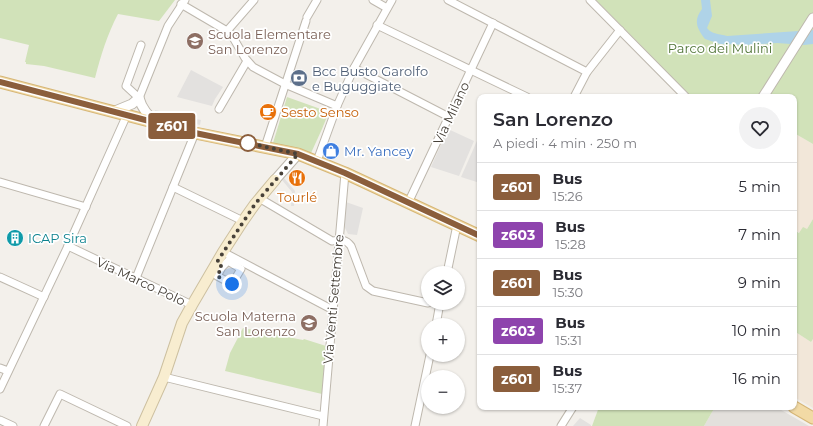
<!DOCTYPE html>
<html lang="it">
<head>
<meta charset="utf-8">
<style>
	:root { --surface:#fff; --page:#f2f2f3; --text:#2b2b33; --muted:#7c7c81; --line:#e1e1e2 }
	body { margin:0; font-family:Montserrat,sans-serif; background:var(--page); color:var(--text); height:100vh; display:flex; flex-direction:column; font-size:15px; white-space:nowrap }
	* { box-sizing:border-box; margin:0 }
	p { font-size:13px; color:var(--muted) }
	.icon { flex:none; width:22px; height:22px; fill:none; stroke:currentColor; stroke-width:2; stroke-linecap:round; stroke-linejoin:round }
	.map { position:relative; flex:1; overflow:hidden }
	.sheet { position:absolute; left:477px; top:94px; width:320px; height:316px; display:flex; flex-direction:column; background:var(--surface); border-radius:8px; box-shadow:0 1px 3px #0004 }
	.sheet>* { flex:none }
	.badge { padding:0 8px; border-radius:3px; font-size:14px; line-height:26px }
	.buttons { position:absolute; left:421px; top:266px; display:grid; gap:8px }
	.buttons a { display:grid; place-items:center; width:44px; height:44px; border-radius:50%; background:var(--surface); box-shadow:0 1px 3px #0004; font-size:20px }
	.you { position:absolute; width:20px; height:20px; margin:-10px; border:3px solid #fff; border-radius:50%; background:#1a73e8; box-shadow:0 0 0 6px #1a73e833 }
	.map>.badge { position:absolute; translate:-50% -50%; box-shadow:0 0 0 2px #fff }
	.round { display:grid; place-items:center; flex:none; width:42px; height:42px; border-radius:21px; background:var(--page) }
	.summary { display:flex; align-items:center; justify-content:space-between; height:68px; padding:0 16px }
	h1 { font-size:19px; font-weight:600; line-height:30px }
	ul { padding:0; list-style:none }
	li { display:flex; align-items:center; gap:12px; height:48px; padding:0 16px; border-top:1px solid var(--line) }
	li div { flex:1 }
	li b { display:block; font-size:15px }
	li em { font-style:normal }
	li .badge { min-width:44px; font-weight:700; text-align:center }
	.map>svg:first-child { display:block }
</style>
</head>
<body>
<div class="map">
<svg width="813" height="426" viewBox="0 0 813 426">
	<rect width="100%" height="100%" fill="#f3f0eb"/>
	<g fill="#f2e7d9">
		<path d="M794,133L813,144V219L807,229L800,233L794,230Z"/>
		<path d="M794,331L811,342L813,339V408L794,397Z"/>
	</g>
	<path fill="#e3e0dc" d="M715,407H776L809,426H704Z"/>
	<g fill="#d1e2b9">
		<path d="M0,0H175L159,21L118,14C107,35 101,55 95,78L44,66L26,64V62H25L29,45L0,38Z"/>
		<path d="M596,0H813V144L794,133V97H692Z"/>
		<path d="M287,97L329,112L322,129L311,153L273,143Z"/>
		<path d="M813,219V339L811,342L794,331V230L799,233L803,227L807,229Z"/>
		<path d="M243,328L303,340L304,339L326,346L322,394L225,371L230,353Z"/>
		<path d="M599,407H715L704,426H592Z"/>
	</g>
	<g fill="#e3e1df">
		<path d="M191,70L223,87L215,99L212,106L177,97Z"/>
		<path d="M155,110L201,120L200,125L154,115Z"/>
		<path d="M448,129L474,141L459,176L431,167Z"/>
		<path d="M480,134V183L461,177Z"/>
		<path d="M284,178L295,191L294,206H291L292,192L282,180Z"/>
		<path d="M346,202L363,208L357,235L348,234L344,226Z"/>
		<path d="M225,255L246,267L234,289L213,277Z"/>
		<path d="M580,418L591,425V426H573Z"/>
	</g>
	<path fill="#afd3e8" d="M701,0H710L712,16L707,28C711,34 720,34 727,36L813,30V44L804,45L777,43L747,45L720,44L705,39C697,28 693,21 702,9Z"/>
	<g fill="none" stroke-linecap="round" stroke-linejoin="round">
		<g stroke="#beb8ae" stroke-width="9">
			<g id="minor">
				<path d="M373,0L387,8"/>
				<path d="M448,0L587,72"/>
				<path d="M590,0L686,97"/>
				<path d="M181,4L227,31L231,34L245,58L253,67L285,84L337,106"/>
				<path d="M307,17L317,0"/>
				<path d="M377,25L527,97"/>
				<path d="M227,31L254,0"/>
				<path d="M141,45L126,86L139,98L168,26L185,0"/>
				<path d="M354,68L449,117"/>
				<path d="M574,97L587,72L620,30"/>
				<path d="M219,109L247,61"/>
				<path d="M265,147L306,21"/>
				<path d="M317,161L337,106L354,68L392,0"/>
				<path d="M0,182L86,207"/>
				<path d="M173,187L243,221"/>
				<path d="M259,198L332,241C340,240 345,238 351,246L366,286L373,291L428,303"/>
				<path d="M408,203L493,23"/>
				<path d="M68,246L192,305"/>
				<path d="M223,252L333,310"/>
				<path d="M217,262L222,267L217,276L232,284L241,269L228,261L222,267"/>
				<path d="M447,273L457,225"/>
				<path d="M0,277L44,297"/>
				<path d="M136,278L195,133"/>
				<path d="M436,325L440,303"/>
				<path d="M0,368L8,371"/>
				<path d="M164,377L323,416"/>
				<path d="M0,389L68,246L125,119L129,115"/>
				<path d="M0,420L13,426"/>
				<path d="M44,426L60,394L127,426"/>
				<path d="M323,426L345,173"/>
				<path d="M415,426L430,355"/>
				<path d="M561,426L573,407"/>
			</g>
		</g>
		<g stroke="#beb8ae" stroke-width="11">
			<g id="tertiary">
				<path d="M763,97L813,18"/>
				<path d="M139,98C142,109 148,115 156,122"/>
				<path d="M115,111L132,104L139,98"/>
				<path d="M275,180L298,154"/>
			</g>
		</g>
		<g stroke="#cdc0a0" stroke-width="12">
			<path id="secondary" d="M142,426L164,377L182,323L192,305L223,252L243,221L255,204L275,180"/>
		</g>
		<g stroke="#d6b676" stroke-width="13">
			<g id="primary">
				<path d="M0,82L195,133L298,154L345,173L480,236"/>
				<path d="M794,407L813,418"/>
			</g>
		</g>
		<use href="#minor" stroke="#fff" stroke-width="7"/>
		<use href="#tertiary" stroke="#fff" stroke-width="9"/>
		<use href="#secondary" stroke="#f8edd0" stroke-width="10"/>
		<use href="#primary" stroke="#f2daa5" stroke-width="11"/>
	</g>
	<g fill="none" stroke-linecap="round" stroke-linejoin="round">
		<g stroke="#fff" stroke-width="9">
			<path id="line" d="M0,82L195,133L298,154L345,173L480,236"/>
		</g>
		<use href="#line" stroke="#8b5e3c" stroke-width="6"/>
		<path stroke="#474139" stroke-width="4" stroke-dasharray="0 7.2" d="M232,284L217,276L222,267L217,262L255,204L298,154L248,143"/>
	</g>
	<defs>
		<g id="school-disc" transform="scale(0.9)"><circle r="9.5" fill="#8d6e63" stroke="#fff"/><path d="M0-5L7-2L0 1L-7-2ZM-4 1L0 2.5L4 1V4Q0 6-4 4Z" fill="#fff"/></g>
		<g id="bank-disc" transform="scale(0.9)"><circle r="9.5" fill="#5c6f8a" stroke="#fff"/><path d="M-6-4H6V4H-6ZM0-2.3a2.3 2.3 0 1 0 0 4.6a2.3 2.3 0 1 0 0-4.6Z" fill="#fff"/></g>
		<g id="cafe-disc" transform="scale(0.9)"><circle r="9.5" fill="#e8710a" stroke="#fff"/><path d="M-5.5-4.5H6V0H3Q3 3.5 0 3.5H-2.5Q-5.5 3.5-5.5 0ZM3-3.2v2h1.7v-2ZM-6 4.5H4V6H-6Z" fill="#fff"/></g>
		<g id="shop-disc" transform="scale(0.9)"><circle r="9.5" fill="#3f7fe0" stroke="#fff"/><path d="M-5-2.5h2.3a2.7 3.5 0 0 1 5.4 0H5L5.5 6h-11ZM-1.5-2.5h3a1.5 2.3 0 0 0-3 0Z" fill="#fff"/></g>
		<g id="restaurant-disc" transform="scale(0.9)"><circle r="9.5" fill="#e8710a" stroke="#fff"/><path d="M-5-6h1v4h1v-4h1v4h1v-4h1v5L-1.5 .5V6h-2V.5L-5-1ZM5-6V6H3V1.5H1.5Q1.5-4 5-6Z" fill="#fff"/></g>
		<g id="building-disc" transform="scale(0.9)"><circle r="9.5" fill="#0f9aa8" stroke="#fff"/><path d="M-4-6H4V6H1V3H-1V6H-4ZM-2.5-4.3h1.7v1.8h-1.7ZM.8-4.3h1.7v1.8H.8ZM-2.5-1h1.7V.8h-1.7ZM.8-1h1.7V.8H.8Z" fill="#fff"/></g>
	</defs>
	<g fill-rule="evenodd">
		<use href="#school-disc" x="195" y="41"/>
		<use href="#bank-disc" x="299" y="78"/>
		<use href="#cafe-disc" x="268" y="112"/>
		<use href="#shop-disc" x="331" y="151"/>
		<use href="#restaurant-disc" x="297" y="178"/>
		<use href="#building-disc" x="15" y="238"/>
		<use href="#school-disc" x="309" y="323"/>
	</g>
	<circle fill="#fff" stroke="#8b5e3c" stroke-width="2" cx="248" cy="143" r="8"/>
	<g text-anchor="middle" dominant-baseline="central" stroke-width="3.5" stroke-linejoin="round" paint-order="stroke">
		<g font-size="13" fill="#785e54" stroke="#fff" text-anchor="start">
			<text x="208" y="34">Scuola Elementare<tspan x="208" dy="15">San Lorenzo</tspan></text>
			<text x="296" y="316" text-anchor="end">Scuola Materna<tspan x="296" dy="15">San Lorenzo</tspan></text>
		</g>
		<g font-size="13" fill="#4d7233" stroke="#fff">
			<text x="720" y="48">Parco dei Mulini</text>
		</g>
		<g font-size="13" fill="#4e5e75" stroke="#fff" text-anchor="start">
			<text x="312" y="71">Bcc Busto Garolfo<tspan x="312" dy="15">e Buguggiate</tspan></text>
		</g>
		<g font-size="13" fill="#c56008" stroke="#fff" text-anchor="start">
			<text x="281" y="112">Sesto Senso</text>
			<text x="297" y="197" text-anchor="middle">Tourlé</text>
		</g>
		<g font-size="13" fill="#474139" stroke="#fff">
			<text transform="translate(451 113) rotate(-65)">Via Milano</text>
			<text transform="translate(141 281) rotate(25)">Via Marco Polo</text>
			<text transform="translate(333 299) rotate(-85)">Via Venti Settembre</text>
		</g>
		<g font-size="13" fill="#366cbe" stroke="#fff" text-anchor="start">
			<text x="344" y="151">Mr. Yancey</text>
		</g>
		<g font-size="13" fill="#0d838f" stroke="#fff" text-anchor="start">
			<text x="28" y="238">ICAP Sira</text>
		</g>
	</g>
</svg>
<div class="buttons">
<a><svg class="icon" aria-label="layers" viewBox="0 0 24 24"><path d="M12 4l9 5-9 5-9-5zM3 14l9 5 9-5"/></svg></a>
<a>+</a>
<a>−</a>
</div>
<div class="you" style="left:232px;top:284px"></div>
<b class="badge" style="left:172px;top:126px;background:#8b5e3c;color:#fff">z601</b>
<section class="sheet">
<div class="summary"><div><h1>San Lorenzo</h1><p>A piedi · 4 min · 250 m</p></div><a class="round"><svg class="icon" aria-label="heart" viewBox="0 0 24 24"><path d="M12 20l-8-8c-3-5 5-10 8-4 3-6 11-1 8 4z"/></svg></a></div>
<ul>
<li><span class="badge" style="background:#8b5e3c;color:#fff">z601</span><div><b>Bus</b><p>15:26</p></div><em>5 min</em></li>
<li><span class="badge" style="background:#8e44ad;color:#fff">z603</span><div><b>Bus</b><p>15:28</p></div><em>7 min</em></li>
<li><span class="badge" style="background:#8b5e3c;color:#fff">z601</span><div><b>Bus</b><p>15:30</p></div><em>9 min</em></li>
<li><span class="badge" style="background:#8e44ad;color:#fff">z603</span><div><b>Bus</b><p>15:31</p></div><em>10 min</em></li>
<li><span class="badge" style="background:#8b5e3c;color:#fff">z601</span><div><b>Bus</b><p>15:37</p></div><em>16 min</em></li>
</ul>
</section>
</div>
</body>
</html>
